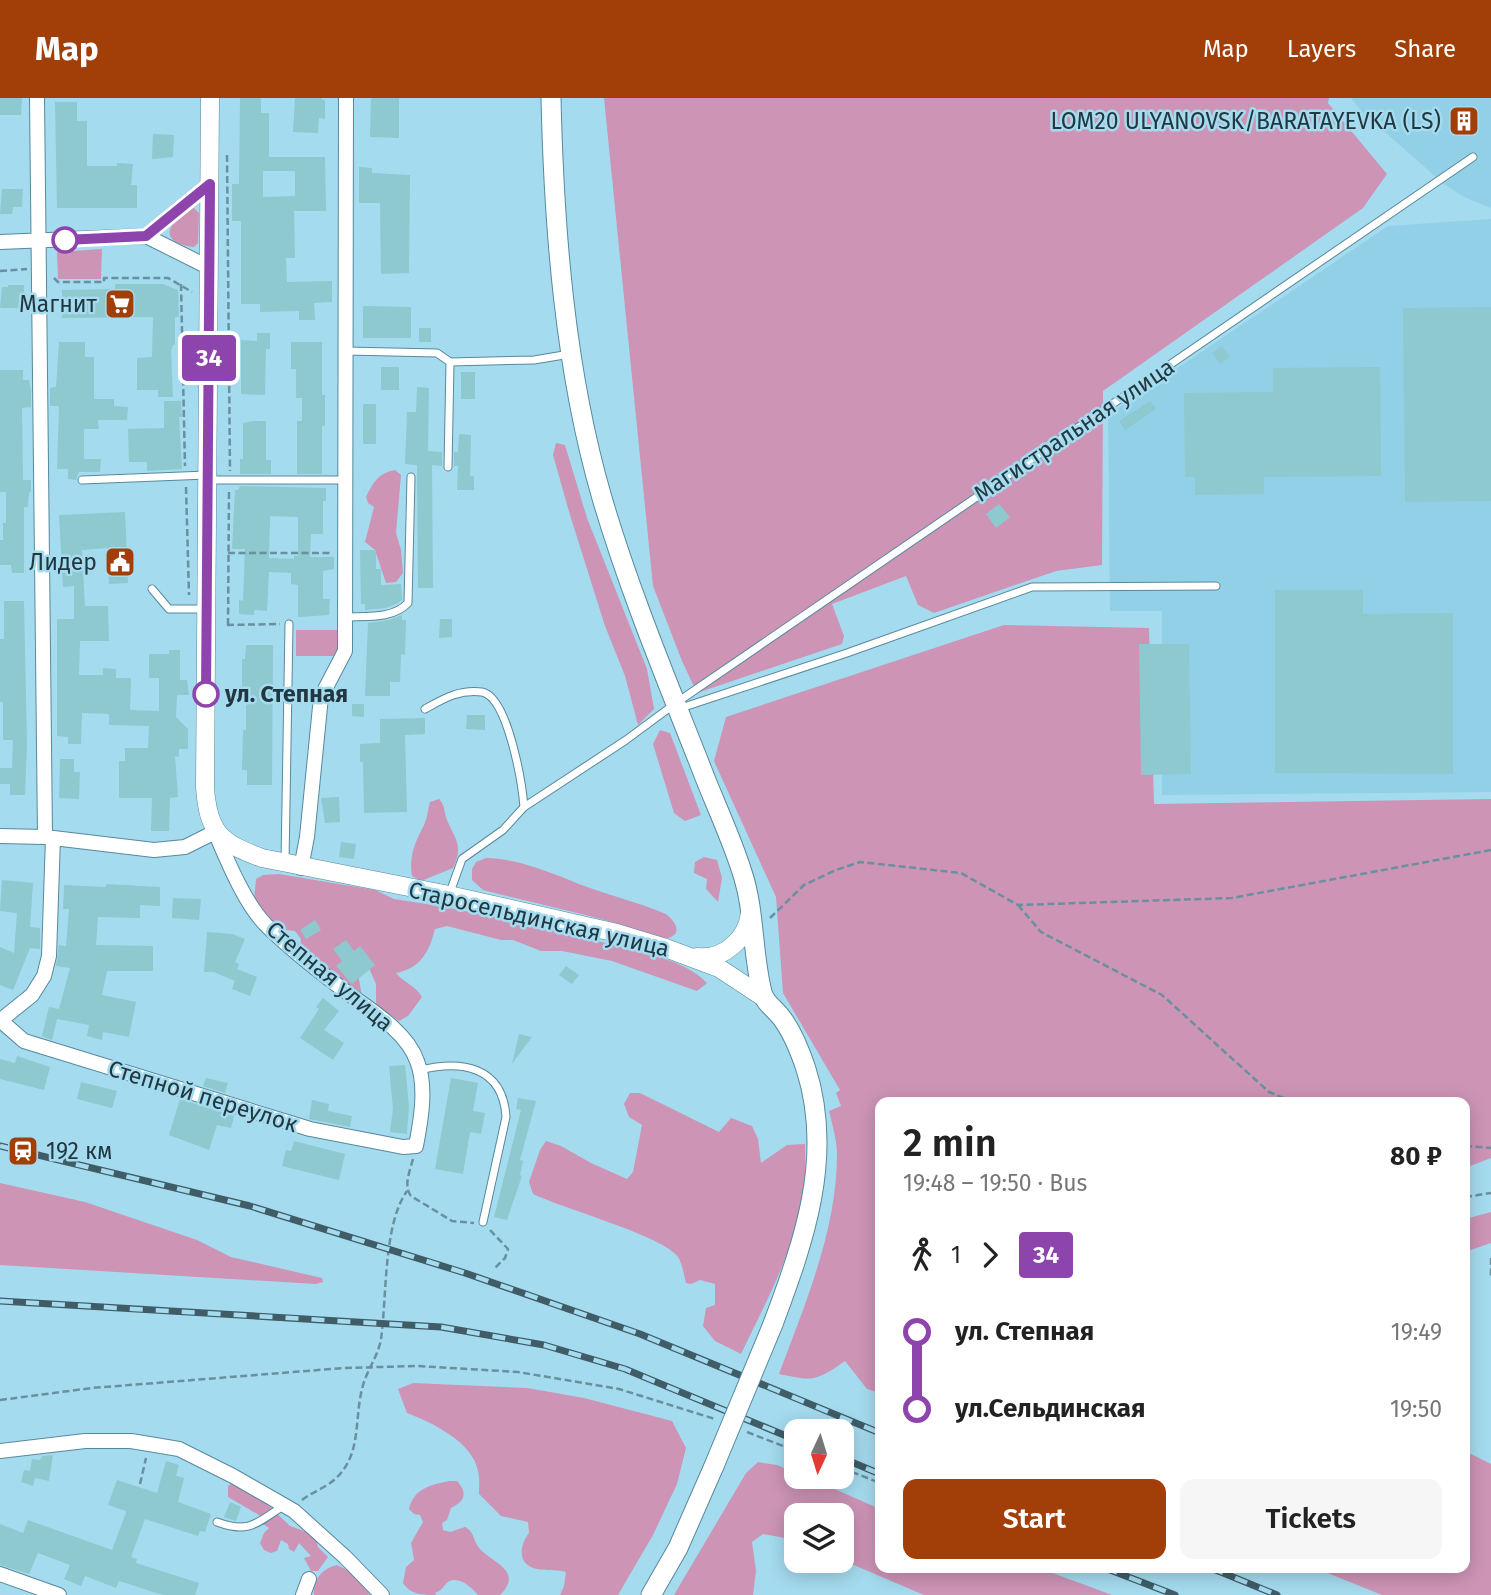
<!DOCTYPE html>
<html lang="en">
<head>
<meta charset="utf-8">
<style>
	:root { --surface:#fff; --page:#f6f6f6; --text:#222; --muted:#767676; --accent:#a23e07 }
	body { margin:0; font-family:"Fira Sans",sans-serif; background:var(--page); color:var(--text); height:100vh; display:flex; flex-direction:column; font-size:26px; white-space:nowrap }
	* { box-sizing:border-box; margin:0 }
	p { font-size:23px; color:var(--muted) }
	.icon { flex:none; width:38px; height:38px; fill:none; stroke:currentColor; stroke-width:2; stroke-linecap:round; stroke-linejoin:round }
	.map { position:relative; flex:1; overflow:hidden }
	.details { position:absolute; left:875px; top:999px; width:595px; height:476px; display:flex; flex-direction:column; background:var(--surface); border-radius:14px; box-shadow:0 4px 18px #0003 }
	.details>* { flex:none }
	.badge { padding:0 14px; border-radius:5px; font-size:24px; line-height:46px }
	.needle { width:46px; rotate:184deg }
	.buttons { position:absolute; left:784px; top:1321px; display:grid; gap:14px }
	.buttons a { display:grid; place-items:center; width:70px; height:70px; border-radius:14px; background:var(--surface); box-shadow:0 4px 18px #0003; font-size:35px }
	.map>.badge { position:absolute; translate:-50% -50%; box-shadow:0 0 0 4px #fff }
	.legs { display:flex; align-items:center; gap:10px; height:77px; padding:0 28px; font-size:23px }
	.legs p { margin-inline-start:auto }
	.summary { display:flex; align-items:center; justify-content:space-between; height:119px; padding:0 28px }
	h1 { font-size:38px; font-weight:600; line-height:52px }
	.cta { display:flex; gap:14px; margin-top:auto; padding:14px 28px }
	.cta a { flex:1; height:80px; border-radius:14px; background:var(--accent); color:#fff; font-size:28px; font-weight:600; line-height:80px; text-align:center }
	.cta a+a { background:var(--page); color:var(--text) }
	ul { padding:0 28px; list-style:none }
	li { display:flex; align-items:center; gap:24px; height:77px; font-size:26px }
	li i { display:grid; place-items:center; width:10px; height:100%; margin:0 9px; background:currentColor }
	li i::after { content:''; width:18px; height:18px; margin:-9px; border:5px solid; border-radius:50%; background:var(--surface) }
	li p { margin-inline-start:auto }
	li:first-child i { background:linear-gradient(#0000 50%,currentColor 0) }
	li:last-child i { background:linear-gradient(currentColor 50%,#0000 0) }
	header { display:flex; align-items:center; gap:42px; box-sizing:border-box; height:98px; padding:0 35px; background:var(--accent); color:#fff }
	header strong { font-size:33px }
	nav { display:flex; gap:38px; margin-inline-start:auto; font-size:24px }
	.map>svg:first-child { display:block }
</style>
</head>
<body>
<header>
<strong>Map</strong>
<nav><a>Map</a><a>Layers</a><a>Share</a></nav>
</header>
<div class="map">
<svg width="1491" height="1497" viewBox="0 0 1491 1497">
	<rect width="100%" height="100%" fill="#a5dbef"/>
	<g fill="#91d0e7">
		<path d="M1351,0H1491V110L1464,99L1444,86L1361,13Z"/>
		<path d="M1491,121V694L1162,697V513H1110L1108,317L1388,128Z"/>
	</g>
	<g fill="#cd94b6">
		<path d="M604,0H1329L1328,5L1387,76L1363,110L1103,293L1102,467L1056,473L934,515L918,507L906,478L832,506L844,538L842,546L697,595L682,563L653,488Z"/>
		<path d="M194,110L199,115L198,145L194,149C174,147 159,137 179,120C185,115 187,112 194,110Z"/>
		<path d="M102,151L101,181H58L57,154Z"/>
		<path d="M556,345L565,347L587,420L647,571L654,611L638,627L625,578L605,528L570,417L553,357Z"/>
		<path d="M395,372L401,377L396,435L401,452L403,475L396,484L386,485L375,452L365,444L374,409L368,405L366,399C373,385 378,375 395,372Z"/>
		<path d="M1004,527L1149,530L1154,706L1491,701V1060L1465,1070V1004H880V1012L876,1011L880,1015V1295L867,1291L845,1263C815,1284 813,1283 779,1276C805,1206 837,1132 837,1056C837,1042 832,1026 829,1013L841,1008L836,995L840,992L783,895L776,799L714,663L726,619Z"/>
		<rect x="296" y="532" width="43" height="26"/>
		<path d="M660,632L670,635L701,717L685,723L674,715L653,646Z"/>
		<path d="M439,701C445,707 444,714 447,722C455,741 464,748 453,770L421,783L412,778C409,757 415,745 424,727C427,721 428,711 430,704Z"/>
		<path d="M704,759L717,762L722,780L718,804L706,791L707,781L694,775L695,764Z"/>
		<path d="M486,760C515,760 552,775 579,786C608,797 638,804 666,816C674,822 684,836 668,840C656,842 642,833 631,830C583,815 532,805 483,792L472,782V771L476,764Z"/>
		<path d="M279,776L375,792L394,801C466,811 538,828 609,846C641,855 683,860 707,885L697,893L612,863L562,853H541L513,842H501L447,828L435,831C429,854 421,870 396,875C404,885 415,887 422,899L408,918L399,923L376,907V886L369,870L358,875L362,899L300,852L301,841L295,833L277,831L268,817H256L253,812L256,781L263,777Z"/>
		<path d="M630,995H640L719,1034L731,1020L752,1028L758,1041L761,1065L787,1047L805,1046C805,1064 806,1082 803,1100C794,1153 764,1208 741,1256L715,1243L703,1228L706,1210L715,1207V1186L700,1182L691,1186L686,1185C684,1177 682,1165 678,1159C664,1138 561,1110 533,1096L529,1084L540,1052L546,1043L561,1048L591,1065L627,1081L633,1074L642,1027L629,1019L624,1006Z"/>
		<path d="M0,1085L85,1104L197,1142L231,1159L322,1180L323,1184L316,1186L0,1167Z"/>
		<path d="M1491,1114V1145L1465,1154V1121Z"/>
		<path d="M413,1285L527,1290L584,1300L672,1323L686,1350L677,1386L653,1437L618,1497H560L564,1488L566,1474C555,1471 547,1473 537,1471C517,1467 519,1448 529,1435L528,1424L501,1418L479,1396C479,1389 480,1381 478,1373C473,1344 431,1324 407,1315L398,1291Z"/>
		<path d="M1465,1353L1491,1366V1497H1382L1315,1470H1465Z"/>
		<path d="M758,1364L777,1367L796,1375V1379H807L880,1411V1470H1039L1112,1497H924L842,1462V1418H796V1442L763,1436L752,1444L756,1473L753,1497H674L746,1375Z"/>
		<path d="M449,1383H457C468,1395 465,1403 451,1410L447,1422L442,1425L443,1432L450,1434L465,1429C475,1434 473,1444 480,1451C493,1465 524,1473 500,1497H478C472,1490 459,1477 448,1484C442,1489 443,1492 435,1495L436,1497C422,1497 411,1497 403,1485L406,1469L414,1462L411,1445L423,1424L420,1417L414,1416L409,1411C414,1390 431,1387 449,1383Z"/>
		<path d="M234,1384L266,1405L290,1428L307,1434L316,1441L318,1449L328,1459L318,1473H311L304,1460L311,1458L299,1445L294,1454L289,1451L288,1446L281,1442L277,1453L271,1455L264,1452L260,1445L264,1435L269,1430L263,1426L259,1417L228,1399V1388Z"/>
		<path d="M337,1467L353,1475L370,1497H314C312,1482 323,1470 337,1467Z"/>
	</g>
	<g fill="#8dc9ce" fill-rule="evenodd">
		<path d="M0,0H22L21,17H0Z"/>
		<path d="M240,0H261V15H269V59H325L326,113H294L295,160H286L287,184L332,183V204L314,205L315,222H299V213L260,214V206H241V123H232V86H239ZM263,73H295V98L263,99Z"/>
		<path d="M295,0H322V2H325V21L319,20L318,35L293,34Z"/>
		<path d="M371,0H399V40L370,39Z"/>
		<path d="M55,4H77V23H87V68H117V65L133,66L131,87H137V110H57Z"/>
		<path d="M153,36L174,37L173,59L152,61Z"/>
		<path d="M359,69L372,70V75L410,77L409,175L381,176L380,105H359Z"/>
		<path d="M2,91H23L22,109H13L12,116H0Z"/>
		<path d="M115,186H163L178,192L179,219H175V247H173L171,253L173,299H158V292H137V260L152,259L153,219L62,220V192L115,191Z"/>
		<path d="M8,187H24V210H0L2,189H8Z"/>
		<path d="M363,208L411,209V240H363Z"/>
		<path d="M1491,209V403L1405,404L1403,210Z"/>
		<rect x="419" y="230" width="12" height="14"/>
		<path d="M257,235H270V251H266L265,297L241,296V242L257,243Z"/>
		<path d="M59,244H85V259H94V301H114V308L128,309L127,322H98L99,331H84V361H101L100,374H79L76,382L68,381V371H57L59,308H50V290L56,289Z"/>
		<path d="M291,244H322V297H325V328H322V376H297V323H302V300H296V271H291Z"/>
		<path d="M1222,248L1230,259L1220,266L1212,255Z"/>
		<rect x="381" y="269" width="18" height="23"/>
		<path d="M1380,269L1381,378L1264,379V396L1195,397V379H1185L1184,295L1273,294V270Z"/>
		<path d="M0,272H23V282H29L31,292V309L22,310L23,382H31V394H29L28,409H24V475H12L11,467H0V442H3V425H6V394H0Z"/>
		<rect x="461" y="274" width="14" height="27"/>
		<path d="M417,289L429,290L428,353L442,354V368L432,367L433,490H418L417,367L405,366L407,314H416Z"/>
		<path d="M164,303H181L182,319H179L182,371L147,373V364H129L128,331L164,330Z"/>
		<path d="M1150,303L1156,311L1125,332L1119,323Z"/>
		<rect x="363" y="306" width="13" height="40"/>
		<path d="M254,323H266V362H271V376H240V361H243V325Z"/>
		<path d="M459,336L471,337L470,378H474V392H457L458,368H454V354H458Z"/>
		<path d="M240,388L326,390V403H323V436H311L310,459H334V471L323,473V501H330L329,517L298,519V487L291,486V475L269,474L267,513L254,512V517L239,516V502L243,503L245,451H232L235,392H238ZM270,418L298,419V458H294V461L269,460Z"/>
		<path d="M999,406L1010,419L996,430L986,416Z"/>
		<path d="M125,414L128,485L109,486L107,450L82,452L85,508H108L109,543H80L79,577H103V570L116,571V580H131L130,612L159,613V580H149V556H169V552H180V582H187L189,597H177L176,619L188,631V651H179V659L175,658L178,699L170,700L169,733H151L152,700H119V663H125V650H148L149,628L109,627V616L82,615L81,646H68V639L57,638V521H74V488L63,489L59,417Z"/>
		<path d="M360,452H376V471H381V487L401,486L402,502L398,505L386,510L365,512V506H361Z"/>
		<path d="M1275,492H1363V516L1453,515V676L1275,675Z"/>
		<path d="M4,503H24L27,646L25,697H10V686H0V670H12L13,642H3V604H0V541H4Z"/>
		<path d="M402,517V522H406L405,557L401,556L400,584H390V598H365L368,525L389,522Z"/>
		<path d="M440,521H452V539L439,540Z"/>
		<path d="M1139,546H1189L1191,676L1141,677Z"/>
		<path d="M246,547H273L272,687H247V672H242L243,632H246V603H242V561H245Z"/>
		<path d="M352,606H364V619L352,618Z"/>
		<path d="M467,617H485V632L466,631Z"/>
		<path d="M425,620V636L405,637L407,714L364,715L363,664H360V646L380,645V621Z"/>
		<path d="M60,661H74V674H80L79,701L59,700Z"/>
		<path d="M339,699L340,724L325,725L321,700Z"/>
		<path d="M341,744L356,746L354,761L339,759Z"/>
		<path d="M2,782L33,785L30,829L40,830V851L30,850L13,892L0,887V849L14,855L17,815L0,813Z"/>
		<path d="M106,786L160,789V808L140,807V820L98,819L96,847L153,848V873H107L102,897L136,904L129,939L103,934L102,942L87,938L89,927L57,921L52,942L42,938L49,909L59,911L70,870L56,868L59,847L66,848L69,811H63L64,787L106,789Z"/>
		<path d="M173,800L201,801L199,822L172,820Z"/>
		<path d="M315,822L321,832L306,841L300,832Z"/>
		<path d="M207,834L232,836L245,841L235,864L239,866L237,871L257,879L250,898L232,891L235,883L214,874H204Z"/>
		<path d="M346,842L354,853L360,848L375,867L352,886L336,868L342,863L333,851Z"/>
		<path d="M566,868L579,877L572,886L559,877Z"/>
		<path d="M323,900L339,913L324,932L344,945L333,962L300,940L319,911L316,909Z"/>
		<path d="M519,936L532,939L512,966Z"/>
		<path d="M17,958L50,969L44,992L0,981V961L15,965Z"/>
		<path d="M405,967L409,1008L407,1036L390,1034L393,1011L389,968Z"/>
		<path d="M206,980L228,985L225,995L203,988Z"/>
		<path d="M451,980L478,985L473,1013L485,1015L481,1036L470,1034L463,1076L435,1071Z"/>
		<path d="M81,984L117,993L112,1010L77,1001Z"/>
		<path d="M518,1000L536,1003L520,1062L523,1063L520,1077L522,1078L507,1122L494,1119L521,1012L516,1011Z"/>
		<path d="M180,1001L234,1018L231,1030L217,1027L209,1052L169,1037Z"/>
		<path d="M312,1002L329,1006L328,1013L352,1018L350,1029L309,1021Z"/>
		<path d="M294,1043L345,1056L339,1082L282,1068L286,1052L291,1053Z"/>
		<path d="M53,1357L49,1383L35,1380L33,1388L21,1384L24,1372L30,1373L32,1361L40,1362L42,1358Z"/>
		<path d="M166,1363L179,1367L176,1378L184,1380L178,1404L211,1416L205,1434L200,1433L198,1438L145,1421L131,1459L137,1461L136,1465L199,1485L195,1497H163L119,1483L116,1490L85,1478L81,1488L64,1481L70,1467L38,1455L29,1476L0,1467V1426L23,1435L28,1422L112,1452L126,1415V1413L108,1407L117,1382L157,1395Z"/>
		<path d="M230,1404L241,1409L236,1423L224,1419Z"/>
	</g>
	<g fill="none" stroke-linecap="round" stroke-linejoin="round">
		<g stroke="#56899c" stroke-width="9">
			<g id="service">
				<path d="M346,253L437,255L450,264L534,262L570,256"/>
				<path d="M448,369L450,264"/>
				<path d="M82,382L207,377"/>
				<path d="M209,382H346"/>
				<path d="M152,491L169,511H206"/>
				<path d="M346,519C367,518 393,521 408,505L411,379"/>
				<path d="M681,610L847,555L1032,489L1216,488"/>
				<path d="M425,611C443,601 459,591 482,594C508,599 522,685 524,709"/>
				<path d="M285,765L289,526"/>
				<path d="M449,797L462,761L503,732L524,709L626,642L676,605L1473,59"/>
				<path d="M420,972C461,962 503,968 506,1019L483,1124"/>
				<path d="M217,1424C249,1436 257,1425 283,1408"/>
			</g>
		</g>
		<g stroke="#56899c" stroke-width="16">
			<g id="minor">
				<path d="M37,0L45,739"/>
				<path d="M146,138L210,86"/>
				<path d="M0,144L146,138L210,170"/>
				<path d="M0,738L45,739L154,752L185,749L215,734C227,762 245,806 266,827C291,852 321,875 349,896C372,913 407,934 417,963C427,988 421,1022 416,1048L403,1049L310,1031L24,943L0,922"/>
				<path d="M301,770L307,739L321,599L345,553L346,0"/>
				<path d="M1,922L32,897L44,878L49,858L53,740"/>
				<path d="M0,1353L85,1343H131L179,1351L233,1378L294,1413L345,1459L382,1497"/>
				<path d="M0,1476L59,1497"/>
				<path d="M303,1497L309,1481"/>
			</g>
		</g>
		<g stroke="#56899c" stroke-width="19">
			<g id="tertiary">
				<path d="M210,0L205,689C208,735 221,745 262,760L449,797L617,835L663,849L719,870L763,899"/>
				<path d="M697,859C724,862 747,841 750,815"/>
			</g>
		</g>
		<g stroke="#56899c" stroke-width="21">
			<g id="secondary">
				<path d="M551,0C554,132 565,273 602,400C629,492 667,583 702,672C715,706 731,739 742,774C755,813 752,854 762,894C764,904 774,910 781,919C792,933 800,953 806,971C834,1059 804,1143 773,1226"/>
				<path d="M651,1497L678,1450L714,1368"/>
			</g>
		</g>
		<g stroke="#69909f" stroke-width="2.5" stroke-dasharray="7 3.5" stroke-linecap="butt">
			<path d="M227,57L230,373"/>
			<path d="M0,173L27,171"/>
			<path d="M54,180L58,184H104V180H168L192,194"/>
			<path d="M181,186L185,368"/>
			<path d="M186,389L189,497"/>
			<path d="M228,455H333"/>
			<path d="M227,527L280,526"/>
			<path d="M228,527L229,393"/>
			<path d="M1018,807L1041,834L1162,897L1269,994L1293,1004"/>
			<path d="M770,820L804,787L836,772L860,764L961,775L1018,807L1232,800L1491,752"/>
			<path d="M1465,1048L1491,1050"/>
			<path d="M413,1061C410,1073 403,1088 411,1098L452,1123L474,1125"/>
			<path d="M1465,1099L1491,1095"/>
			<path d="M490,1132L508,1151L505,1160L495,1170"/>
			<path d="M1491,1160V1181"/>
			<path d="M0,1302L92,1290L344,1270L418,1268L518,1274L619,1291L715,1321"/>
			<path d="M747,1334L796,1353"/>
			<path d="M842,1370L880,1385"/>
			<path d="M140,1386L146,1360"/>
			<path d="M302,1402C312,1394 325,1390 334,1382C362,1358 354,1323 362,1291C366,1273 378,1259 381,1241C387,1199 383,1127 407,1093"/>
		</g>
		<use href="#service" stroke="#fff" stroke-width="7"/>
		<use href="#minor" stroke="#fff" stroke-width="14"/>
		<use href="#tertiary" stroke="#fff" stroke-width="18"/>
		<use href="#secondary" stroke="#fff" stroke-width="19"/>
		<g stroke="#3f5c67" stroke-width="7">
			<g id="rail">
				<path d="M0,1048L250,1108L465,1175L640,1236L880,1335"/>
				<path d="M0,1203L441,1229L544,1247L625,1271L796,1342"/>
				<path d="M842,1360L880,1376"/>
				<path d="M1105,1470L1175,1497"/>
				<path d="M1211,1470L1277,1497"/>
			</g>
		</g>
		<use href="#rail" stroke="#a5dbef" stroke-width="4.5" stroke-dasharray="13" stroke-linecap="butt"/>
		<g stroke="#56899c" stroke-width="21" stroke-linecap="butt">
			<path id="secondary-bridge" d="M714,1368L773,1226"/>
		</g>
		<use href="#secondary-bridge" stroke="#fff" stroke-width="19"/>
	</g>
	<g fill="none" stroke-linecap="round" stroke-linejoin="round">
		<g stroke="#fff" stroke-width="16">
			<path id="line-1" d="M65,142L146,138L210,86L206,596"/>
		</g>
		<use href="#line-1" stroke="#8e44ad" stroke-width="10"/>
	</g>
	<defs>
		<g id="building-square" transform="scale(1.575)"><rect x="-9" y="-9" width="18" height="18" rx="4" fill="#a23e07" stroke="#a5dbef"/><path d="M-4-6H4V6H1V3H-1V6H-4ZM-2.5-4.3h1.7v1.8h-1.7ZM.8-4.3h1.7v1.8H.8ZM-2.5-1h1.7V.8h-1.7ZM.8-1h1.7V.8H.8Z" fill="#fff"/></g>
		<g id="supermarket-square" transform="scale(1.575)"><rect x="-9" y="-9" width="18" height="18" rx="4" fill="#a23e07" stroke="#a5dbef"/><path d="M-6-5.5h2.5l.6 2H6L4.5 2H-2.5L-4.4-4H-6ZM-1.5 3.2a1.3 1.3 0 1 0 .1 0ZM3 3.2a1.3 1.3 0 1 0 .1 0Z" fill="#fff"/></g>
		<g id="civic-square" transform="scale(1.575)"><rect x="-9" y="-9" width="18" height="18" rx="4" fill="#a23e07" stroke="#a5dbef"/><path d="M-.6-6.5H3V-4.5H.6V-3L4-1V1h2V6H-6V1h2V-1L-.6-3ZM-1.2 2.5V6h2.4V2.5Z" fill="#fff"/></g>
		<g id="station-square" transform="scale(1.575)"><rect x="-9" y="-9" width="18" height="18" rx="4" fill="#a23e07" stroke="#a5dbef"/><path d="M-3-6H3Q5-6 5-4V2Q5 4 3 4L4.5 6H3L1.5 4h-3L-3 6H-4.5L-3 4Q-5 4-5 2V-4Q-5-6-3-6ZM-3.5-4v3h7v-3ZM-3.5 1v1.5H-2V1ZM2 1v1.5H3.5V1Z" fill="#fff"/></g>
	</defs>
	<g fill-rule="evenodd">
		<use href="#building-square" x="1464" y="23"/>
		<use href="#supermarket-square" x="120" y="206"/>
		<use href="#civic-square" x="120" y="464"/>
		<use href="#station-square" x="23" y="1053"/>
	</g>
	<g fill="#fff" stroke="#8e44ad" stroke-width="3.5">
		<circle cx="65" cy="142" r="12"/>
		<circle cx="206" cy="596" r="12"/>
	</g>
	<g text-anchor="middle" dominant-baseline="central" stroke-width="5" stroke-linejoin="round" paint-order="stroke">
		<g font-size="23" fill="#223840" stroke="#a5dbef" text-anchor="end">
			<text x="1441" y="23">LOM20 ULYANOVSK/BARATAYEVKA (LS)</text>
			<text x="97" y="206">Магнит</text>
			<text x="97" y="464">Лидер</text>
			<text x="46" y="1053" text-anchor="start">192 км</text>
		</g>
		<g font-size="23" fill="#223840" stroke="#a5dbef">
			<text transform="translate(1074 332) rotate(-34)">Магистральная улица</text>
			<text transform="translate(539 821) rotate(13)">Старосельдинская улица</text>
			<text transform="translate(330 878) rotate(40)">Степная улица</text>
			<text transform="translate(203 998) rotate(17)">Степной переулок</text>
		</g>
		<g font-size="23" font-weight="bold" fill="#223840" stroke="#a5dbef" text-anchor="start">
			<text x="225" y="596">ул. Степная</text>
		</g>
	</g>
</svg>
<div class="buttons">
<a><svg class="needle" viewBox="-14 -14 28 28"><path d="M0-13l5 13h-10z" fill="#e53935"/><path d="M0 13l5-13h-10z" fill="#767676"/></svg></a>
<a><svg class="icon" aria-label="layers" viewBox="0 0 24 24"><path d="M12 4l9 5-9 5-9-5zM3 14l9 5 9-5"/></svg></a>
</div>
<b class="badge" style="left:209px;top:260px;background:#8e44ad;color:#fff">34</b>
<section class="details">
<div class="summary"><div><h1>2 min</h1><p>19:48 – 19:50 · Bus</p></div><b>80 ₽</b></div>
<div class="legs"><svg class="icon" aria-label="walk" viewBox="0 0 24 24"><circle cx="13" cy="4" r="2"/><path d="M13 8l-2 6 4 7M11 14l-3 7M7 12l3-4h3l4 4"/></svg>1<svg class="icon" aria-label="forward" viewBox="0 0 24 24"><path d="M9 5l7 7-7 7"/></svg><b class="badge" style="background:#8e44ad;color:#fff">34</b></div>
<ul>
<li><i style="color:#8e44ad"></i><b>ул. Степная</b><p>19:49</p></li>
<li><i style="color:#8e44ad"></i><b>ул.Сельдинская</b><p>19:50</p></li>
</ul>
<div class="cta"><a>Start</a><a>Tickets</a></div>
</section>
</div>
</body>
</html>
